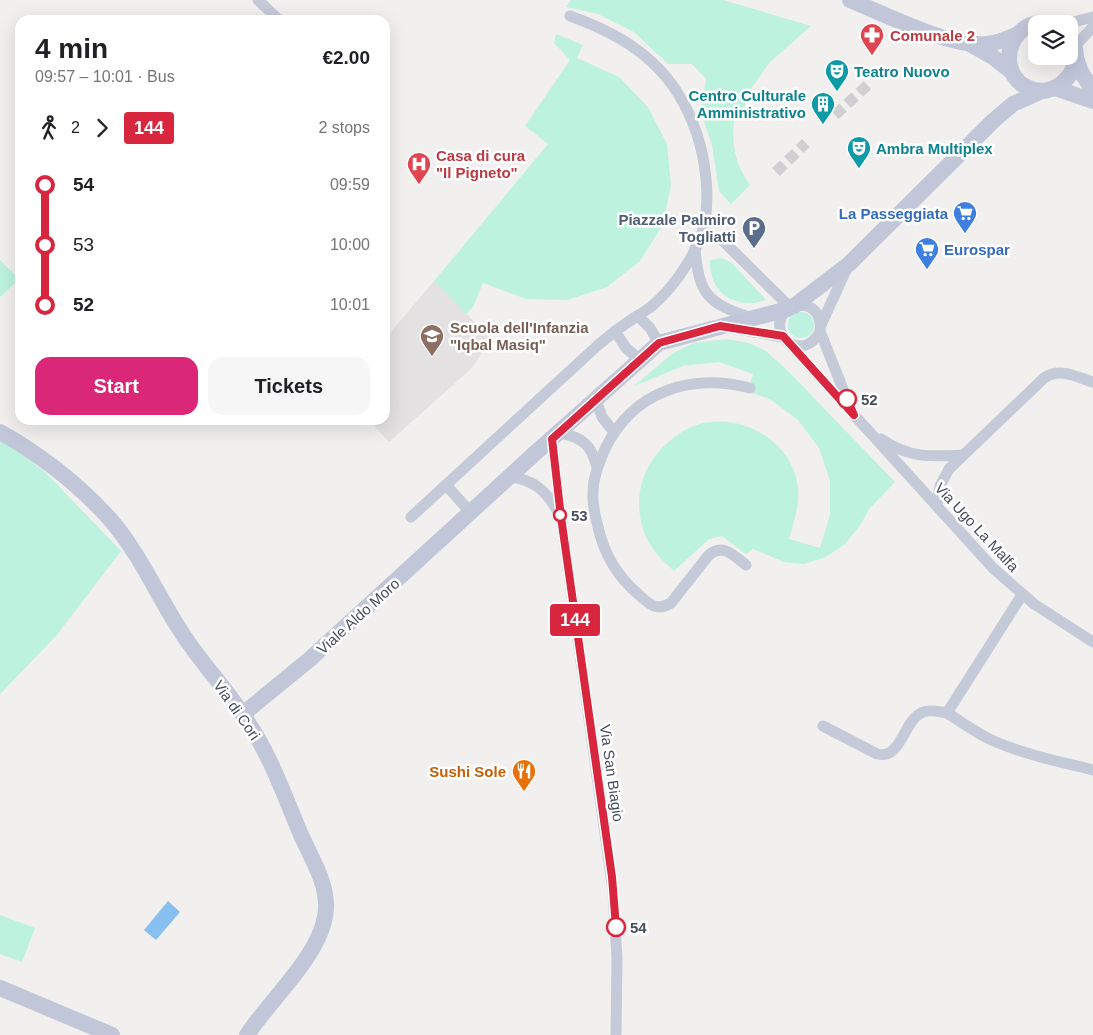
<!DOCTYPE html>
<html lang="en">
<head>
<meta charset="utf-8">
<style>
	:root { --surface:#fff; --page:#f6f6f6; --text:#202124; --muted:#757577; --accent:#db2777 }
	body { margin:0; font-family:Helvetica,sans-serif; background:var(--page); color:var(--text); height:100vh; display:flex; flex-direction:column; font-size:19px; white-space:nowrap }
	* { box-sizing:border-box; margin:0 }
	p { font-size:16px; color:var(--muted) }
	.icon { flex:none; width:28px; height:28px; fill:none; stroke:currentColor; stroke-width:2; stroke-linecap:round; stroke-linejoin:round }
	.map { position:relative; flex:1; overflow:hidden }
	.sheet { position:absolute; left:15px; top:15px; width:375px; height:410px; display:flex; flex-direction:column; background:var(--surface); border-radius:15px; box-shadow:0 5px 20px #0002 }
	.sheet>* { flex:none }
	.badge { padding:0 10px; border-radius:4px; font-size:18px; line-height:32px }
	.fabs { position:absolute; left:1028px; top:15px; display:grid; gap:10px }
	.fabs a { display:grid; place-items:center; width:50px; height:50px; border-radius:10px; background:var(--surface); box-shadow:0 5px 20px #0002; font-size:25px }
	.map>.badge { position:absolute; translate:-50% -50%; box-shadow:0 0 0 2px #fff }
	.legs { display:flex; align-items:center; gap:8px; height:55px; padding:0 20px; font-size:16px }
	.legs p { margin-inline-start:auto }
	.head { display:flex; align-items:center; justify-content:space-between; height:85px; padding:0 20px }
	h1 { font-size:28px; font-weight:800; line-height:38px }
	.primary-button { display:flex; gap:10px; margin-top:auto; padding:10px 20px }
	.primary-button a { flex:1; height:58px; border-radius:15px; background:var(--accent); color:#fff; font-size:20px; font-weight:800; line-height:58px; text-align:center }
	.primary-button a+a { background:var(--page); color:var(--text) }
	ul { padding:0 20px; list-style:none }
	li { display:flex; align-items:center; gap:18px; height:60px; font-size:19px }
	li i { display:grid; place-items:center; width:8px; height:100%; margin:0 6px; background:currentColor }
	li i::after { content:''; width:12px; height:12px; margin:-6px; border:4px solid; border-radius:50%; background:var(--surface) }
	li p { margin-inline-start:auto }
	li:first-child i { background:linear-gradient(#0000 50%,currentColor 0) }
	li:last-child i { background:linear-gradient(currentColor 50%,#0000 0) }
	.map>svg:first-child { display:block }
</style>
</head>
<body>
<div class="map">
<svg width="1093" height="1035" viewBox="0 0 1093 1035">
	<rect width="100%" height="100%" fill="#f2f0ef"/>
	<path fill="#e3e1e1" d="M434,281L491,339L471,369L389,442L369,420H385V339Z"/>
	<g fill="#bcf2de">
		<path d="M571,0H723L811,26L770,62L750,90L742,116L734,118C732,144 734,163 750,185L731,204L719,191L712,145L701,113L706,79L692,64H668L634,32L598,14L566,7Z"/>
		<path d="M556,34L583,45L577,58L619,77L648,107L667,144L671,186L662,226L640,261L607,287L567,300L526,299L483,283L473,307L466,314L434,281L548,144L525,126L570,60L554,43Z"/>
		<path d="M721,258L731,262L766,300C736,311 708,292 710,260Z"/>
		<path d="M0,260L19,279L0,297Z"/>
		<circle cx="801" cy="325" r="13"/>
		<path d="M727,339L749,343L766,351L789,372L895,482L869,509L861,524L845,544L826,557L804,564L784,562L753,549L746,554L722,536L709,539L674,571C661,559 648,547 643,529C632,493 645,458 676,436C685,429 698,423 710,422C750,417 793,445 798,487C800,506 794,521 789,539L820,548L830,515V481L819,448L798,420L770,399L748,392L753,374L719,362L683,366L634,386L673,353L694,343Z"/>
		<path d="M0,440L10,445L46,473L121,551L56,636L0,694Z"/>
		<path d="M0,915L35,928L22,962L0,954Z"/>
	</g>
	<path fill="#87bff1" d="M168,901L180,912L156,940L144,930Z"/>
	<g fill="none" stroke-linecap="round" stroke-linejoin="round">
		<g stroke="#d0cfd2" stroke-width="11" stroke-dasharray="11 5.5" stroke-linecap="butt">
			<path d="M835,115L870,83"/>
			<path d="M776,172L806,143"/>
		</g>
		<g stroke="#c5cad8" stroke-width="11">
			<path d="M258,0L279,20"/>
			<path d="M1065,24L1093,17"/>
			<path d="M1075,46L1093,27"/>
			<path d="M698,243L709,237L722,240L791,308"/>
			<path d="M695,248C699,295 707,303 752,318"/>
			<path d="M638,316L650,328L659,343"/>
			<path d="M821,325L847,268"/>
			<path d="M726,327L783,337"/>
			<path d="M615,331L626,348L640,360"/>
			<path d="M820,331C814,344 801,351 788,342C784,339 781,334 780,329C775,299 825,295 820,331L850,407"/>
			<path d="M787,341L993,568L1034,604L1093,642"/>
			<path d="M596,400L602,417L614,432"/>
			<path d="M559,433C582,437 591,444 597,467"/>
			<path d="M552,439L561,517L613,891L617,959L616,1035"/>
			<path d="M881,439C909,458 930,457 963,455"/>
			<path d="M509,477C533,479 547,491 558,512"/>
			<path d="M446,485L471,513"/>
			<path d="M937,506L940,486L949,469L1044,378C1060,367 1076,377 1093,382"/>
			<path d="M411,517C473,460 535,403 597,346C606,339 614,331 624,325C633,318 643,313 652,306C672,289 690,263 700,239C713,205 706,154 692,121C669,64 626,36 570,16"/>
			<path d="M746,565C734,556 722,542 708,556L671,603C657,612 649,604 638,594C617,576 604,554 598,527C595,515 592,504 593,493C593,477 599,463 605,449C633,391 690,373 750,388"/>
			<path d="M947,713C963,723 979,735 996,742C1027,755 1061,762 1093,770"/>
			<path d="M823,726L877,754C902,760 903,720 923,712C930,709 940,712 947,713L1022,595"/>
		</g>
		<g stroke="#c1c7d9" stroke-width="16">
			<path d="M850,0C885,14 950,48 987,44C997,43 1007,39 1016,35"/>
			<path d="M1049,24C1014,16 994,65 1023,85C1055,106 1091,65 1069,36"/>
			<path d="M970,44L993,57L1012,72"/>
			<path d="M1076,58L1081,72L1093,90"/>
			<path d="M1055,88L1093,101"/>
			<path d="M794,306L849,264L994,120L1013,104L1042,91"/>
			<path d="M0,432C41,455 78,484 109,518C139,552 156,593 180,630C200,662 227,689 247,721C271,756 285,798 302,837C312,859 327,883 326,908C324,953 271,998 247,1035"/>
			<path d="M243,714L310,659L533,455L659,343L788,309"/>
			<path d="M0,988L112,1035"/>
		</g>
	</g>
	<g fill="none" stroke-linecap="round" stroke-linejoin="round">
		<g stroke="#fff" stroke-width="11">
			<path id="line-1" d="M616,927L612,877L561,517L552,439L659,343L720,326L783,336L854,415L847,399"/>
		</g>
		<use href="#line-1" stroke="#d7263d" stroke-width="8"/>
	</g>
	<defs>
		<g id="pharmacy-pin" transform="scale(1.25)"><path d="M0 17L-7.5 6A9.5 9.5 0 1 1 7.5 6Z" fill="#e0444e" stroke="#fff"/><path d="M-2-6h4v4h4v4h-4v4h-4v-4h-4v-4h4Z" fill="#fff"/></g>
		<g id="theatre-pin" transform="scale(1.25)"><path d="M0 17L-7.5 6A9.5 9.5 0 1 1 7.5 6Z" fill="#0f9aa8" stroke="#fff"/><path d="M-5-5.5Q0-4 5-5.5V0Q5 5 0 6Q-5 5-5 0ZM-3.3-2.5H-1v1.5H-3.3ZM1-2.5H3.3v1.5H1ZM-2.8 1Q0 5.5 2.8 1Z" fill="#fff"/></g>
		<g id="building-pin" transform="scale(1.25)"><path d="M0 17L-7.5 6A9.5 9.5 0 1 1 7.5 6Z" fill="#0f9aa8" stroke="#fff"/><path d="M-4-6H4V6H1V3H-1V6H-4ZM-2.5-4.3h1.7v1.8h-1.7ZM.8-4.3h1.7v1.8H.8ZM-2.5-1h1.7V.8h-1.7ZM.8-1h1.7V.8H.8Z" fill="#fff"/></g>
		<g id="hospital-pin" transform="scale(1.25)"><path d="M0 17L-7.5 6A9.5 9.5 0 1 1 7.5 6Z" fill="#e0444e" stroke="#fff"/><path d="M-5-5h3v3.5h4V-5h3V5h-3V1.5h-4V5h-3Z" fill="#fff"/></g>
		<g id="supermarket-pin" transform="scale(1.25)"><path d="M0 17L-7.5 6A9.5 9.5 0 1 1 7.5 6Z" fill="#3f7fe0" stroke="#fff"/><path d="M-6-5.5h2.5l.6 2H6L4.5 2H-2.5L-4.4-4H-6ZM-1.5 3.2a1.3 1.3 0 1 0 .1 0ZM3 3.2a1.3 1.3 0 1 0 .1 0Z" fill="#fff"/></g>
		<g id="parking-pin" transform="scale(1.25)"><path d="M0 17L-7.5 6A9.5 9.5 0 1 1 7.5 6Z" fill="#5c6f8a" stroke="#fff"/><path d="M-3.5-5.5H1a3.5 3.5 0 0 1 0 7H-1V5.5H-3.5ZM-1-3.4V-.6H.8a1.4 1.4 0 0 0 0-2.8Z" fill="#fff"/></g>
		<g id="school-pin" transform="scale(1.25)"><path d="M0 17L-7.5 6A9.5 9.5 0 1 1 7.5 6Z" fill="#8d6e63" stroke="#fff"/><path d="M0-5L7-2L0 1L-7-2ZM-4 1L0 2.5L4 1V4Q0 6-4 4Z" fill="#fff"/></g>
		<g id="restaurant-pin" transform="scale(1.25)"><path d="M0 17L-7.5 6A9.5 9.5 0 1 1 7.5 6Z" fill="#e8710a" stroke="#fff"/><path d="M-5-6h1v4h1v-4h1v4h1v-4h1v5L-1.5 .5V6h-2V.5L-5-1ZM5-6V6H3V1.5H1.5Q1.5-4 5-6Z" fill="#fff"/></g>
	</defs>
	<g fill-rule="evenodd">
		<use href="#pharmacy-pin" x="872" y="35"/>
		<use href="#theatre-pin" x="837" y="71"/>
		<use href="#building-pin" x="823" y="104"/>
		<use href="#theatre-pin" x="859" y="148"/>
		<use href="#hospital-pin" x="419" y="164"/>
		<use href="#supermarket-pin" x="965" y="213"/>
		<use href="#parking-pin" x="754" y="228"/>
		<use href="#supermarket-pin" x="927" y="249"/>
		<use href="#school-pin" x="432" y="336"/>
		<use href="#restaurant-pin" x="524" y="771"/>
	</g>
	<g fill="#fff" stroke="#d7263d" stroke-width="2.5">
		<circle cx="847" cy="399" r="9"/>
		<circle cx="560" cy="515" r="6"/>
		<circle cx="616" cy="927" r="9"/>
	</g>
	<g text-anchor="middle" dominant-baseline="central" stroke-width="5" stroke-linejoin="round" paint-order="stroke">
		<g font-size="15" font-weight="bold" fill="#be3a42" stroke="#fff" text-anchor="start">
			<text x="890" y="35">Comunale 2</text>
			<text x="436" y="155">Casa di cura<tspan x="436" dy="17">"Il Pigneto"</tspan></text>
		</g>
		<g font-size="15" font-weight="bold" fill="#0d838f" stroke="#fff" text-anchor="start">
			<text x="854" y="71">Teatro Nuovo</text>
			<text x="806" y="95" text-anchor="end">Centro Culturale<tspan x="806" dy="17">Amministrativo</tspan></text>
			<text x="876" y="148">Ambra Multiplex</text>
		</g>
		<g font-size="15" font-weight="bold" fill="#366cbe" stroke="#fff" text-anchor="end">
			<text x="948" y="213">La Passeggiata</text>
			<text x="944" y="249" text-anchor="start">Eurospar</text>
		</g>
		<g font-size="15" font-weight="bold" fill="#4e5e75" stroke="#fff" text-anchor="end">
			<text x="736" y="219">Piazzale Palmiro<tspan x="736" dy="17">Togliatti</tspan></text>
		</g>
		<g font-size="15" font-weight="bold" fill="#785e54" stroke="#fff" text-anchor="start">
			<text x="450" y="327">Scuola dell'Infanzia<tspan x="450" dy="17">"Iqbal Masiq"</tspan></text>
		</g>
		<g font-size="15" font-weight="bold" fill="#464d5e" stroke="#fff" text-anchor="start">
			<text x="861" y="399">52</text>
			<text x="571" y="515">53</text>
			<text x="630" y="927">54</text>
		</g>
		<g font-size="15" fill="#464d5e" stroke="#fff">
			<text transform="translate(977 527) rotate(47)">Via Ugo La Malfa</text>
			<text transform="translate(358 616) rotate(-42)">Viale Aldo Moro</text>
			<text transform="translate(237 710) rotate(55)">Via di Cori</text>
			<text transform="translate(612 773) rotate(82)">Via San Biagio</text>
		</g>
		<g font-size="15" font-weight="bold" fill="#c56008" stroke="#fff" text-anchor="end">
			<text x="506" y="771">Sushi Sole</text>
		</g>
	</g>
</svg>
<div class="fabs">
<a><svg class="icon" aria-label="layers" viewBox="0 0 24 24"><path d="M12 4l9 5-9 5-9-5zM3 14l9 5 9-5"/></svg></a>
</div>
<b class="badge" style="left:575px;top:620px;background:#d7263d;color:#fff">144</b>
<section class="sheet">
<div class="head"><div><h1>4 min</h1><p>09:57 – 10:01 · Bus</p></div><b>€2.00</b></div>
<div class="legs"><svg class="icon" aria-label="walk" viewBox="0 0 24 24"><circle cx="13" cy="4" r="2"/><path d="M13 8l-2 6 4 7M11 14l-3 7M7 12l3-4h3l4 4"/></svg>2<svg class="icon" aria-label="forward" viewBox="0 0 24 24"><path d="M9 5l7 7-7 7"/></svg><b class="badge" style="background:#d7263d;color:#fff">144</b><p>2 stops</p></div>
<ul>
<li><i style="color:#d7263d"></i><b>54</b><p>09:59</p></li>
<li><i style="color:#d7263d"></i><span>53</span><p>10:00</p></li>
<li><i style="color:#d7263d"></i><b>52</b><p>10:01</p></li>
</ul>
<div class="primary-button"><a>Start</a><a>Tickets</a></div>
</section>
</div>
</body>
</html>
